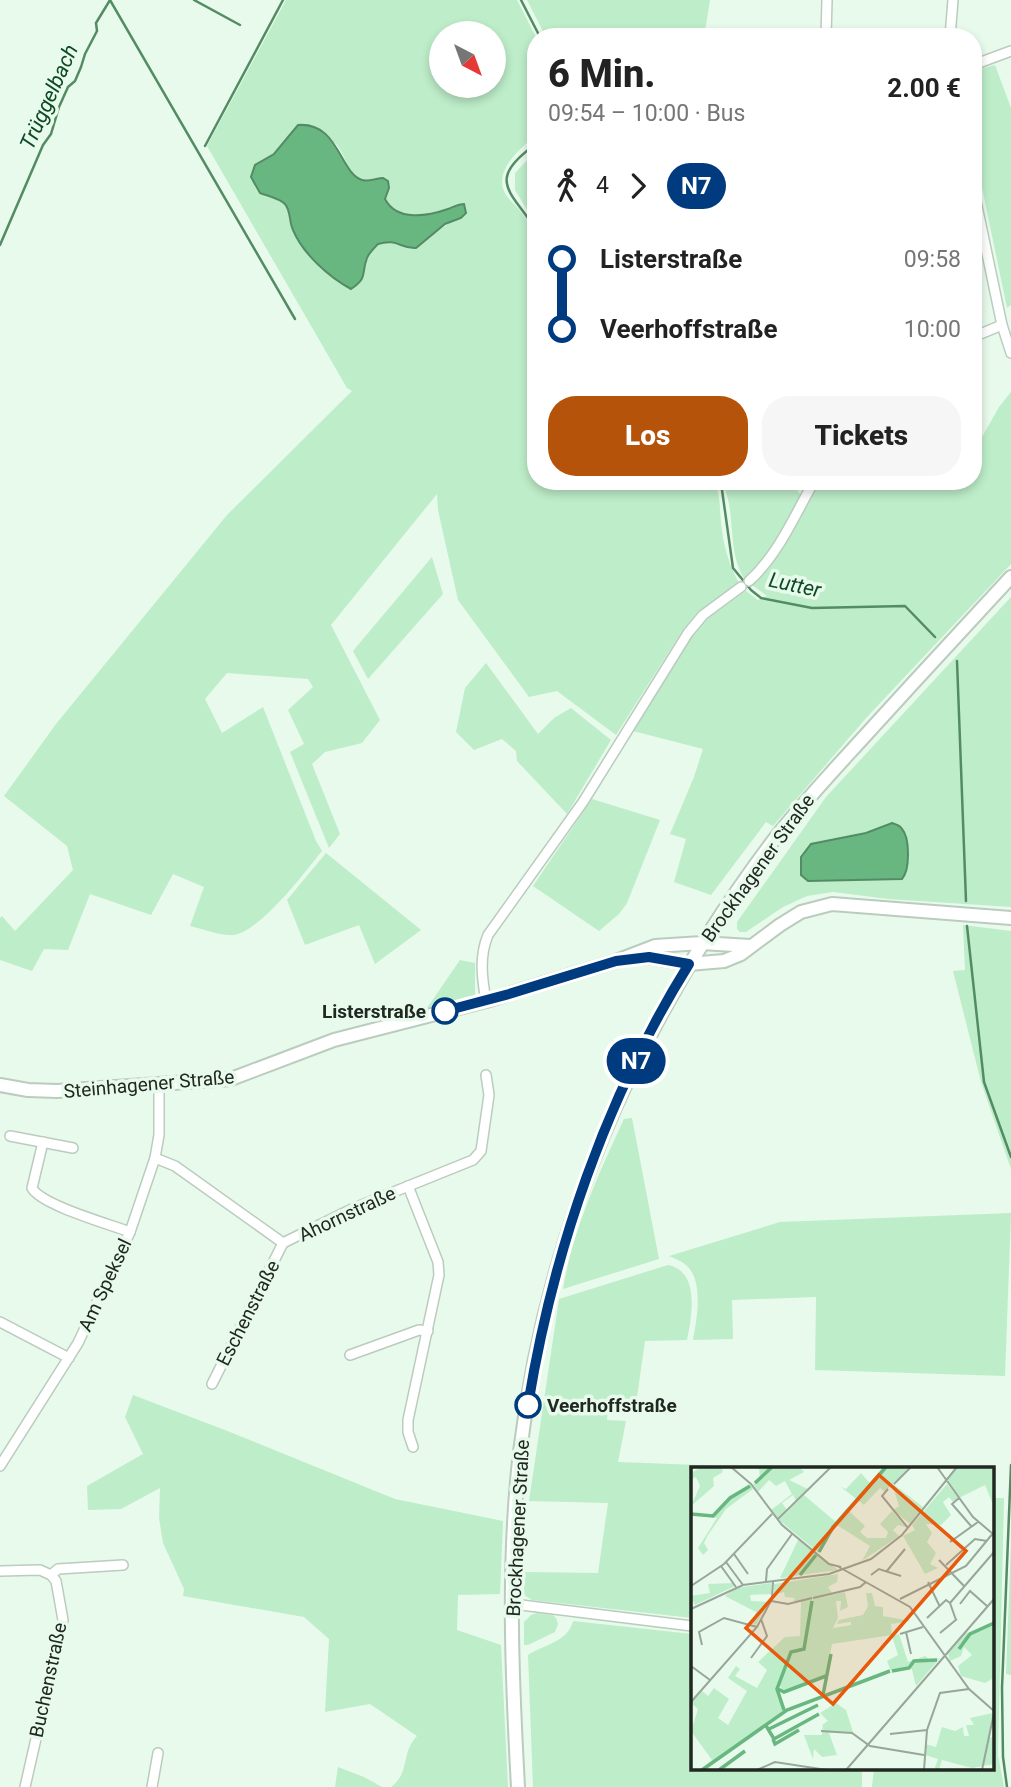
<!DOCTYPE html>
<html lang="de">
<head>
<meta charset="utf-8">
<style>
	:root { --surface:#fff; --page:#f6f6f6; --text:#222; --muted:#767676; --accent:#b45309 }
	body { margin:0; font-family:Roboto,sans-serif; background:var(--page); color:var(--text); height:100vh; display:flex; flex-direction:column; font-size:26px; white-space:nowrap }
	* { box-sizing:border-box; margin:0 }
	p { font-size:23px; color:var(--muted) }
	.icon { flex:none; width:38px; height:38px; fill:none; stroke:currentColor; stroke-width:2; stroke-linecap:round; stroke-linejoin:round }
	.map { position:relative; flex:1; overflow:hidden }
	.sheet { position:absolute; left:527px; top:28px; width:455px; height:462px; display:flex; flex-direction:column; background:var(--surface); border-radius:28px; box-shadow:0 4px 10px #0003 }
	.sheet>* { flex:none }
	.badge { padding:0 14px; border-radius:23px; font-size:24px; line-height:46px }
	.needle { width:46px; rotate:139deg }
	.fabs { position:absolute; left:429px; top:21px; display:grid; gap:14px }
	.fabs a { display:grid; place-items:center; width:77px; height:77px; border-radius:50%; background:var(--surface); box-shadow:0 4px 10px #0003; font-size:35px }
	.map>.badge { position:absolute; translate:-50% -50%; box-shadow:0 0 0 4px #fff }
	.legs { display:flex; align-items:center; gap:10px; height:77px; padding:0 21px; font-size:23px }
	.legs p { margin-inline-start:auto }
	.summary { display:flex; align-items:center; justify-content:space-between; height:119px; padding:0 21px }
	h1 { font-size:38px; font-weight:800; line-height:52px }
	.primary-button { display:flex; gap:14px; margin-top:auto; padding:14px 21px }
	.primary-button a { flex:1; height:80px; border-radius:28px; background:var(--accent); color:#fff; font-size:28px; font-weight:800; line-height:80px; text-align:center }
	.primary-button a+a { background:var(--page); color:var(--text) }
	ul { padding:0 21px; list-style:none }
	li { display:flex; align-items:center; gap:24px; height:70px; font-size:26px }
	li i { display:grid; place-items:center; width:10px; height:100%; margin:0 9px; background:currentColor }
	li i::after { content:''; width:18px; height:18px; margin:-9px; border:5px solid; border-radius:50%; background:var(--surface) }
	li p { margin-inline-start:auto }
	li:first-child i { background:linear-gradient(#0000 50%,currentColor 0) }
	li:last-child i { background:linear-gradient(currentColor 50%,#0000 0) }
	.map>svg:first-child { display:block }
</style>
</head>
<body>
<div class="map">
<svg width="1011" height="1787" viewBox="0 0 1011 1787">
	<rect width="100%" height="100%" fill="#e8faeb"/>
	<g fill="#beedc9" fill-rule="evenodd">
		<path d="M286,0H517L536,37L535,137C519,148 492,173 506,195C510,201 517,206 521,212C527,219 531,228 535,235L536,481H714C722,498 719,513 722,530C724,548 730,567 739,583L700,612L682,631L616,735L557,691L529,697L458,600L438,510L437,494L331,625L380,720L362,743L325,752L312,764L340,834L329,848L290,752L304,744L288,710L313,687L308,679L227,673L205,699L222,733L263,707L316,841L322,851C305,872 260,932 233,935C220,936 203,929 190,926L204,887L173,874L151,915L90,894L68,950L44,949L32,971L0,960V918L2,916L15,931L73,870L67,846L4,796L56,724L227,515L352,391L347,388L207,146ZM441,33H494V86H441ZM306,125C315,131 328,137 336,144C348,157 349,188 374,178L389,188L385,199C399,226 438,215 459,204L461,218C439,226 430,240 411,248L395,241L378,244L367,258L364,276C348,269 317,258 304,248C288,235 294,213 285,203C279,198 267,196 260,193L261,160L274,154L298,126Z"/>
		<path d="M527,0H710L704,37H546Z"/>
		<path d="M995,65L1011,108V305L1007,308L973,144V71Z"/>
		<path d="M535,152V223L515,190V173Z"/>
		<path d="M1011,392V564L867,717L773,826L766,822L711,895L674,882L686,839L670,834L694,777L703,749L633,731L692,634L706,620L746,591L758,600L767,596L752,585L780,549L820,481H861L862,484L973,481V453L999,407Z"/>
		<path d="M721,481H790L801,495L759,568L745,580C725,548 738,510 721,481Z"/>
		<path d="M432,557L443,594L368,679L353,651Z"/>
		<path d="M1011,597V907L888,899L833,892L807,896L783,907L746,932H740L737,929V922L826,797ZM880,827L801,875V857L811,844L866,833Z"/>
		<path d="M486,663L538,734L554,718L571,708L611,740L567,814L517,761L516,751L502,739L474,750L456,732L465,688Z"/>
		<path d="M592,799L660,820L627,903L619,914L599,931L533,886Z"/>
		<path d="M326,853L421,930L375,964L359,925L305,945L287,900Z"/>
		<path d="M963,925L1011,931V1169L981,1082L953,971L965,970Z"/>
		<path d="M460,960L475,963V996L427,1008Z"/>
		<path d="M632,1118L659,1259L563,1289C573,1229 599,1173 624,1119Z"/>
		<path d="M1011,1213L1005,1376L815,1370L816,1297L732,1300L733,1339L693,1340C697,1319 703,1285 689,1268C684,1262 676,1259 669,1256L780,1222Z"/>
		<path d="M668,1265C700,1271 692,1316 687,1340L645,1341L637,1397L631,1403L608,1405L607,1420L626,1421L618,1462L725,1466V1468H692V1618L532,1600L524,1595V1572L598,1573L608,1503L529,1501L559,1299Z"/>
		<path d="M133,1395L230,1432L395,1499L503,1521L500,1594L458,1595L457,1630L501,1645L508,1787H391C411,1772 400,1754 417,1736L370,1704L325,1712L329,1639L304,1617L183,1596L184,1589L163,1543L159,1518L160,1488L121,1509L88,1510L87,1486L143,1454L125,1417Z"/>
		<path d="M992,1498H1004L998,1755L1004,1787H872L874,1768H992Z"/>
		<path d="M1011,1542V1675L1006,1674Z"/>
		<path d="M537,1613L553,1615L556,1618L558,1624L555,1632L528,1645H524V1622L531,1615Z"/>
		<path d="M573,1621L692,1634V1768H840L862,1772V1787H533L528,1655C545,1644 568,1642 573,1621Z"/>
		<path d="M338,1767L364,1777L382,1787H335Z"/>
	</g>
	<g fill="#69b780" stroke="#538c64" stroke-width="2">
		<path d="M298,125C339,122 339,172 362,180C368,182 377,178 383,178L388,181L389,188L385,199C397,222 428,216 448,209C454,207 457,204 464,204L466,213L461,218L445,224L416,248C400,249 398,238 378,244C374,248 369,253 367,258C361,274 368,278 351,289C329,277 303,254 293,230C289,222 291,211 285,204C279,198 268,196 260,193L251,177L255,165L274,154Z"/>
		<path d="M892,823C897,825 900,825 902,829C910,838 910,870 902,879L808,881L801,875V857L811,844L866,833Z"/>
	</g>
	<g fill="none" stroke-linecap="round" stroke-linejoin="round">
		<g stroke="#538c64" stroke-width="2.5">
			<path d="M110,0L295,319"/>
			<path d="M194,0L240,25"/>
			<path d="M521,0L540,37"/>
			<path d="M536,144C484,181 512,191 536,230"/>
			<path d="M205,146L283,0"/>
			<path d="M0,245L43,145L51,134L59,107L68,87L75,81L81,67L85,54L97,31L96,23L110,0"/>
			<path d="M718,481L722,490L733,568L751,590L761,598L812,608L905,606L935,637"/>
			<path d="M957,661L966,901"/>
			<path d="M967,926L984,1082L1011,1157"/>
			<path d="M1007,1787L1003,1757L1002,1688L1011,1465"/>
		</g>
		<g stroke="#baccbe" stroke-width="12">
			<g id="street">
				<path d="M826,37L827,0"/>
				<path d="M950,37L953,0"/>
				<path d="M973,65L1011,51"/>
				<path d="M973,187L1002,325L1011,353"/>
				<path d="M973,337L1002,325"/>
				<path d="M749,581C778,555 795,515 814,481"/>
				<path d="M486,1001C482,978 479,957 488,935L583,802L688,633L703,615L741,587"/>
				<path d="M10,1136L73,1148"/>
				<path d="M43,1142L32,1188C41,1205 109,1224 130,1232"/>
				<path d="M155,1158L175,1166L283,1243"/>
				<path d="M408,1186L438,1262L439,1275L408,1420V1432L413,1447"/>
				<path d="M283,1243L354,1208L473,1160L481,1151L489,1095L486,1075"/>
				<path d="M0,1322L69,1358"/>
				<path d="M350,1355L419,1330L428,1331"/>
				<path d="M212,1384L283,1243"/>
				<path d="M0,1466L78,1343L130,1232L155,1158L159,1135V1086"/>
				<path d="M0,1571L40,1570L51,1575L56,1581L63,1620L25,1787"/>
				<path d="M51,1575L58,1569L123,1565"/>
				<path d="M513,1604L692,1626"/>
				<path d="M152,1787L158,1753"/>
			</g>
		</g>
		<g stroke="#baccbe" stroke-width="16">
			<g id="secondary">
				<path d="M637,958L649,957L689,964L724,961L741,954L780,925L801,912L832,904L1011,918"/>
				<path d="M0,1085L28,1090L57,1091L231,1079L334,1040L486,1001L616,961L655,946L702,943L750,946"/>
				<path d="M518,1787C512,1678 507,1562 520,1452C547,1227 637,1022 773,841C801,805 832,772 863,738C912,684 961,631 1011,577"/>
			</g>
		</g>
		<use href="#street" stroke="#fff" stroke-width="9"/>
		<use href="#secondary" stroke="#fff" stroke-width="12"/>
	</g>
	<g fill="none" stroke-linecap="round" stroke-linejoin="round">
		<g stroke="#fff" stroke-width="16">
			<path id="line-1" d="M445,1011L509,994L616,961L649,957L689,964C606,1097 553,1251 528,1405"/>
		</g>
		<use href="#line-1" stroke="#003b80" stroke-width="10"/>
	</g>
	<g fill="#fff" stroke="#003b80" stroke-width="3.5">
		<circle cx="445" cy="1011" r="12"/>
		<circle cx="528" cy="1405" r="12"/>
	</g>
	<g text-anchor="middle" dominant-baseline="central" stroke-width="7" stroke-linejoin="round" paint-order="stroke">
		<g font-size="19" fill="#212822" stroke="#e8faeb">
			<text transform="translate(758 868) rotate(-54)">Brockhagener Straße</text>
			<text transform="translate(149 1084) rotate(-5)">Steinhagener Straße</text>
			<text transform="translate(347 1214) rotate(-25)">Ahornstraße</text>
			<text transform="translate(105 1285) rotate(-65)">Am Speksel</text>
			<text transform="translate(248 1313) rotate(-63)">Eschenstraße</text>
			<text transform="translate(518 1528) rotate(-87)">Brockhagener Straße</text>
			<text transform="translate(48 1680) rotate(-78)">Buchenstraße</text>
		</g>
		<g font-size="19" font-weight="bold" fill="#212822" stroke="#e8faeb" text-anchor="end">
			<text x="426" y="1011">Listerstraße</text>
			<text x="547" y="1405" text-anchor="start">Veerhoffstraße</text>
		</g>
		<g font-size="21" font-style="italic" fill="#0f4a26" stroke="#e8faeb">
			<text transform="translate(49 97) rotate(-66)">Trüggelbach</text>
			<text transform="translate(795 585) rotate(12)">Lutter</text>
		</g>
	</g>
	<g transform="translate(691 1467)">
		<rect width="303" height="303" fill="#e8faeb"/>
		<path d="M11,0H30L32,5L22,11L23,19L0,39L9,19L5,10L0,12V6ZM68,0H109L113,5L98,13L117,22L105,34L102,28L91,36L96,43L87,52L80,43L101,27L94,14L85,19L78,13L67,25L62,17L69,13ZM196,0L217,2L202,17L232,40L219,57L202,43L208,39L201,17L194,25L189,21L173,38L150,20L155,22L170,6L181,19ZM267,0H303V40L294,18L268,31L256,14ZM256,17L267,31L262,35L258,30L252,35L260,48L250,58L235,57L241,66L236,75L245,86L239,97L247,101L234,107L212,69L224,63L221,58ZM60,18L62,22L35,42L17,68L13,76L17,83L12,88L7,81L26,51L0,48L22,50L44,27ZM113,28L146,56L158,44L174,59L169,65L176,71H195L197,65L189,57L201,44L215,60L207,58L202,63L208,69L171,94L179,79L146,58L128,86L88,53ZM108,71L147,103L89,111ZM147,107L146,115L137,120L142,127L122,132L154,125L157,140L149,144L150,134H145L147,151L142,161L160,158V155L146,157L148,153L172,148L177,139L175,126H181L184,139L192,140V149L220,154L200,157L201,168L141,177L135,209L93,225L88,218L93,244L9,303L21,293L0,264L7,242L0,236L11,224L17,229L23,221L38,232L27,251L37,258L56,224L37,211L45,199L49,202L44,209L66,221L76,203L67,195L94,170L109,169L110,134H102L104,131L94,130L93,125L83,128V117ZM42,116L44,119L4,138L0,129L19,126L17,117ZM80,116L81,127L59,128L60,134L78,135L65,158L61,157L65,145L34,129L45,121ZM303,156V211L294,216L270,209L267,199L281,188L273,180L270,189L259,194L257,187L275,165L279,167ZM208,167L217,195L234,189L240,194L249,191L225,219L220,199L200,204L196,194L207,188L201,169ZM145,236L155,243L162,265L138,266L146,288L131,290L123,282L122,292L113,268H131L132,257L137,254L129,246ZM302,246L298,270L303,271V297L281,301L251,293L248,303H243L247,292L234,288V277L245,280L251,260L264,264L272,260L273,269H278L275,258H283L279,251Z" fill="#beedc9"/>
		<path fill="none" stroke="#69b780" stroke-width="3.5" d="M64,16L81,0M0,47L22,49L39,31L59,19M128,85L142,60L195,0M109,108L125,88M268,182L279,167L303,156M201,204L218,201L223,194L246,193M87,222L93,225L135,209M132,228L140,187M93,243L86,222L100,185L113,182L121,134M74,257L83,272L128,247M78,262L127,238M82,272L84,277L108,263M11,303L96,243L199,204M28,303L54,284"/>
		<path fill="none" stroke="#98a69b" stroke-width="2" d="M40,0L60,17L91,58L138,97L150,100M246,0L282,50L302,67M203,17L220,0M197,22L191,29L217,61M268,31L261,37L280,59M86,53L140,0M259,75L287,55M43,87L57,107M248,93L273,119M35,95L52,118M255,98L284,72L296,74M30,99L45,120M148,100L219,140L278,222L303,244M195,105L214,82M180,108L188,102L210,109M75,114L76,102L101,67M237,115L249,140M0,119L33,97L81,47M122,131L169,120L175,115M209,132L275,99L303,65M80,134L97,137L121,131M269,137L279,124L296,139M0,142L52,118L138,107L180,92L211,68L266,0M236,151L255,133L259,136M265,153L259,136L303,85M215,165L220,187M249,166L266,152M209,167L232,160M11,178L8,165L33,151L66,160M60,191L76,169L70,152M0,199L19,213M0,235L66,160L81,132L82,114M130,264L161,266L179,279L233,288M199,267L236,263M66,303L84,295L136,303M155,303L303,132M233,303L236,263L249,226L278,222M291,303L303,246"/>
		<path fill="#e8590c" fill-opacity="0.15" stroke="#e8590c" stroke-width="3.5" d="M188,8L275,84L142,237L55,161Z"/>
		<rect width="303" height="303" fill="none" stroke="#212822" stroke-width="3.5"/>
	</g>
</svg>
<div class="fabs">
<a><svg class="needle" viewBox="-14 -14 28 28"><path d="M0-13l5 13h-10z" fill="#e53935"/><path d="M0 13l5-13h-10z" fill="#767676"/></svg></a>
</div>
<b class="badge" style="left:636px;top:1061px;background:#003b80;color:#fff">N7</b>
<section class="sheet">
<div class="summary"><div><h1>6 Min.</h1><p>09:54 – 10:00 · Bus</p></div><b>2.00 €</b></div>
<div class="legs"><svg class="icon" aria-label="walk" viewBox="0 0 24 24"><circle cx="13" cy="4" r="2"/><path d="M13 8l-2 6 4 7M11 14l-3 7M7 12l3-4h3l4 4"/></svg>4<svg class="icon" aria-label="forward" viewBox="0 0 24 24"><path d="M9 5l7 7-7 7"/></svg><b class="badge" style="background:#003b80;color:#fff">N7</b></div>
<ul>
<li><i style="color:#003b80"></i><b>Listerstraße</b><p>09:58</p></li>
<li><i style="color:#003b80"></i><b>Veerhoffstraße</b><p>10:00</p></li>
</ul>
<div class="primary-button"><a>Los</a><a>Tickets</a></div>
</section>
</div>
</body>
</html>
